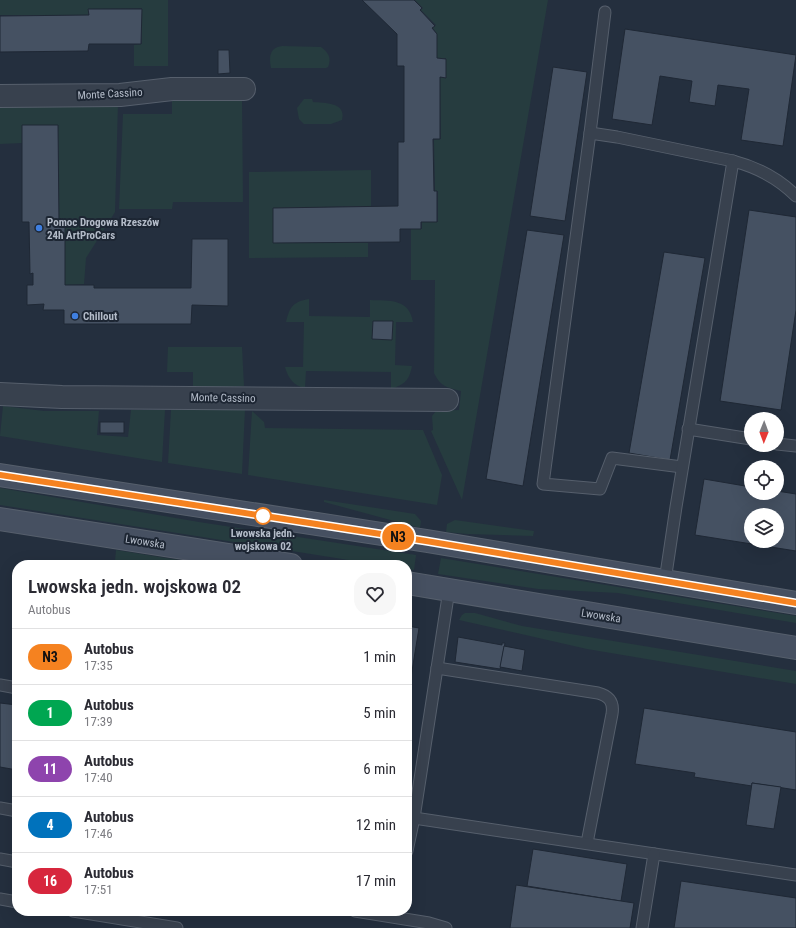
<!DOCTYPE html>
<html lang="pl">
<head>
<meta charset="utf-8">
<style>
	:root { --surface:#fff; --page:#f7f7f7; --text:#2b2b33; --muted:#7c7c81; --line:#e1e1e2 }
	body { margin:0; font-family:"Roboto Condensed",sans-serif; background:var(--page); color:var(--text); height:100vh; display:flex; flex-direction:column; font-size:15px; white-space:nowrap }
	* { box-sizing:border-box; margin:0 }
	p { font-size:13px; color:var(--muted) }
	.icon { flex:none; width:22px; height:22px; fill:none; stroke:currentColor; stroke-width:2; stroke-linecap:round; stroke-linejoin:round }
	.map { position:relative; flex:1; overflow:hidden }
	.drawer { position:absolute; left:12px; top:560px; width:400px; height:356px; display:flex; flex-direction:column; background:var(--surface); border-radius:16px; box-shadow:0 4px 16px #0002 }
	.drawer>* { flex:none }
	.badge { padding:0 8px; border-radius:13px; font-size:14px; line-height:26px }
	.needle { width:26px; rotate:181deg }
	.controls { position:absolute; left:744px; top:412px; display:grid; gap:8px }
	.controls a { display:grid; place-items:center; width:40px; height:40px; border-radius:50%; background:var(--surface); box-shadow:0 4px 16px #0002; font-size:20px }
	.map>.badge { position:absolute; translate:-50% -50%; box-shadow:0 0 0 2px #fff }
	.round { display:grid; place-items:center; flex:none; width:42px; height:42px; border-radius:16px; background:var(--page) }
	.overview { display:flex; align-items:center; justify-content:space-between; height:68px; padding:0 16px }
	h1 { font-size:19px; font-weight:600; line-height:30px }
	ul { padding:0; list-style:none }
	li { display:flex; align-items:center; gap:12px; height:56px; padding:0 16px; border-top:1px solid var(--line) }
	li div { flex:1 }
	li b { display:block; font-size:15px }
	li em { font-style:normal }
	li .badge { min-width:44px; font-weight:700; text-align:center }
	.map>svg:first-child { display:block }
</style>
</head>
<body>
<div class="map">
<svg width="796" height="928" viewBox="0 0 796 928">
	<rect width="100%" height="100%" fill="#242f3e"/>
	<g fill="#263c3f">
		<path d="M0,0H168V66H134V45L142,44V8L88,9V15H0Z"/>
		<path d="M415,0H548L462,500L431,431L433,430L432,416L436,411L459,410L461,391C446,387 441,387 434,373L435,280H411V229H422V222H438V191H435L434,140L441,139L440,78H446V58H437V34L433,28L436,25L421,10L423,8Z"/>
		<path d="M282,46L321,47C328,52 332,58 328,67L326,68H271C269,57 269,48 282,46Z"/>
		<path d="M242,99L243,202H173L172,209H119L123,114H172V101Z"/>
		<path d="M304,99H312L313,102C324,103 347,102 342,120L331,124H304L299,119L297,108Z"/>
		<path d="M118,103L115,212L86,258L84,284L65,285V222H59L58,125H22V143L0,144V104Z"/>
		<path d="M371,170V206L273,208V243H368V257L249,258V172Z"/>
		<path d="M309,299V316L370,317V300C389,301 409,298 413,322H396L395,365L412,366C409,381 405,384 391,389V372L306,371L305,388C294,386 288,378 285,367H303L304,322H286C290,306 293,302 309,299Z"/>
		<path d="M168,347H242L244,386L193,389V372H167Z"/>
		<path d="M3,406L44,411H99L97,435L128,437L131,410H165L162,462L0,436Z"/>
		<path d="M245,409L242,474L168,463L171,410Z"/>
		<path d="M252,411L264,422L265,428L423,430L442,475L437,505L248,475Z"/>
		<path d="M0,488L199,522L416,555L414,570L407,569V565H380L0,505Z"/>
		<path d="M324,500L415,514L421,521L420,528L324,502Z"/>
		<path d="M455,520L534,531L533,536L468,534L446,532L447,524Z"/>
		<path d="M116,550L210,565H129L118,563L115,561Z"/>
		<path d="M441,558L796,616V623L618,593L538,589L438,574Z"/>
		<path d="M465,613H475L522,626L796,671V684L587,649L459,620L462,615Z"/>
	</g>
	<g fill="#455162" stroke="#1f2835" fill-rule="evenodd">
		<path d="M362,0H414L422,8L420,10L435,26L432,28L437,34V58L446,59V78L440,77V139H433L434,191H437V222H421V229H400V242L273,243V208L398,206V142H404V66H397V34Z"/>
		<path d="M88,9H142L141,44H89L88,51L0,52V16L89,15Z"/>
		<path d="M625,29L796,55L783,146L741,140L749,89L718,85L715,106L689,102L692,81L660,76L652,125L612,119Z"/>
		<path d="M218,50H229L230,73L218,74Z"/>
		<path d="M553,67L587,72L565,221L530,216Z"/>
		<path d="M22,125H58L59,222H65V285H94V288H191L192,239H228V306L192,305L191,324H64V310H43L44,304L27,305V285H33V273L30,274L29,222H22Z"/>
		<path d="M749,210L796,217V310L781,410L720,401Z"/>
		<path d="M527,230L564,235L523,486L486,479Z"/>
		<path d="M664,252L705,258L670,460L629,453Z"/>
		<path d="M373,321H393L392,340L372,339Z"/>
		<rect x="100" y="422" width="24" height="11"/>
		<path d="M704,479L751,487V493H777V491L796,494V551L695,535ZM751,515H777V541H751Z"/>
		<path d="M407,626L419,628L407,702Z"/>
		<path d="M458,637L502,645V643H505L500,669L455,662Z"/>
		<path d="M504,646L525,650L522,671L500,667Z"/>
		<path d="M0,703L17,705V770L0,767Z"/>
		<path d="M644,708L796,732V790L752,783V786L694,777L695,773L635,764Z"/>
		<path d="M407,713H410L407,731Z"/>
		<path d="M752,783L781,787L774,829L746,825Z"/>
		<path d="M533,849L627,864L621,901L527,886Z"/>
		<path d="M681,881L796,898V928H674Z"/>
		<path d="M516,885L634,903L630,928H510Z"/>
	</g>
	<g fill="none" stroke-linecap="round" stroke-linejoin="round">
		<g stroke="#565f6c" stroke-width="13">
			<g id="service">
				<path d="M590,133L605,12"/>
				<path d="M688,429L751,439"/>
				<path d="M777,444L796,446"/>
				<path d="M682,467L612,458L600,489L543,484L590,133L617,137L733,161"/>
				<path d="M665,581L676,507L733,161C756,167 779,179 796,196"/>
				<path d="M437,668L598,693C609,696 614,702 612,714L587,843"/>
				<path d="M0,685L17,688"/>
				<path d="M0,808L17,811"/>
				<path d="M414,818L796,875"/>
				<path d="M407,851L414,818L449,590"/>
				<path d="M0,859L17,862"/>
				<path d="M0,899L17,902"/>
				<path d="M73,911L177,928"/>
				<path d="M355,911L429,923L446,928"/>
				<path d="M642,928L654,854"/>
			</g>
		</g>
		<g stroke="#565f6c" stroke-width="24">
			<g id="minor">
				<path d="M0,96L120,95L172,89H244"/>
				<path d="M0,394L62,397L447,400"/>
			</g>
		</g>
		<g stroke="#565f6c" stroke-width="24">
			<g id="secondary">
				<path d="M0,475L427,541L796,603"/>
				<path d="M0,519L291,565"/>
				<path d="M407,583L796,648"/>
			</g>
		</g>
		<use href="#service" stroke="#38414e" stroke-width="11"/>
		<use href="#minor" stroke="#38414e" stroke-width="22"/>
		<use href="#secondary" stroke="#465061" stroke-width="22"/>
	</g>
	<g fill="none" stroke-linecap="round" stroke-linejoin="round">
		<g stroke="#fff" stroke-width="9">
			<path id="line" d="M0,475L426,541L796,603"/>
		</g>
		<use href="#line" stroke="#f58220" stroke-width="6"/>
	</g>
	<g fill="#3f7fe0" stroke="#1d2633" stroke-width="1.5">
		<circle cx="39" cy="228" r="4"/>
		<circle cx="75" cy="316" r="4"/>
	</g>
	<circle fill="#fff" stroke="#f58220" stroke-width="2" cx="263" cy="516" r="8"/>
	<g text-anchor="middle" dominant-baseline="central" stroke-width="4" stroke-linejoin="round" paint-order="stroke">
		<g font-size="11" fill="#b4bcc9" stroke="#1d2633">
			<text transform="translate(110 94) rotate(-3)">Monte Cassino</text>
			<text transform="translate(223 398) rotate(1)">Monte Cassino</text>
			<text transform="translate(145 542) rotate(9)">Lwowska</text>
			<text transform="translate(601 616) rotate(9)">Lwowska</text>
		</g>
		<g font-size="11" font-weight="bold" fill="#b4bcc9" stroke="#1d2633" text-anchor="start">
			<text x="47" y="222">Pomoc Drogowa Rzeszów<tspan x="47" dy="13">24h ArtProCars</tspan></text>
			<text x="83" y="316">Chillout</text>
		</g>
		<g font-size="11" font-weight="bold" fill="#b4bcc9" stroke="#1d2633">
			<text x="263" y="533">Lwowska jedn.<tspan x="263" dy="13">wojskowa 02</tspan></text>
		</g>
	</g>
</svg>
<div class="controls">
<a><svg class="needle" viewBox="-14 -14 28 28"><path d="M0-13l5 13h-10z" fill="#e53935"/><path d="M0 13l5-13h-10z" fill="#7c7c81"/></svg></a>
<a><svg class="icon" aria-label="locate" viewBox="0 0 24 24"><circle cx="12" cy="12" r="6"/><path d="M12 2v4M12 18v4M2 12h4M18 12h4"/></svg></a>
<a><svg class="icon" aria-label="layers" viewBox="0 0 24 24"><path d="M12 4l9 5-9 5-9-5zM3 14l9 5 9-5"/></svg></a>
</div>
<b class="badge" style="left:398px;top:537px;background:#f58220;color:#111">N3</b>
<section class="drawer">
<div class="overview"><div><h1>Lwowska jedn. wojskowa 02</h1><p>Autobus</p></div><a class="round"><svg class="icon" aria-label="heart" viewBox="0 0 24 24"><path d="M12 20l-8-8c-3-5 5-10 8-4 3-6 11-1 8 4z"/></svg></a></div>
<ul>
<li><span class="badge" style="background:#f58220;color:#111">N3</span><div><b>Autobus</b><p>17:35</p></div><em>1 min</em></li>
<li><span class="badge" style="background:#00a651;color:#fff">1</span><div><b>Autobus</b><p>17:39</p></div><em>5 min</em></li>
<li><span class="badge" style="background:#8e44ad;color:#fff">11</span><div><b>Autobus</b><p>17:40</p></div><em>6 min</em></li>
<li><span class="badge" style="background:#0072bc;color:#fff">4</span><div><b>Autobus</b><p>17:46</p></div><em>12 min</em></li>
<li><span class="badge" style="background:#d7263d;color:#fff">16</span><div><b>Autobus</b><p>17:51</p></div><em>17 min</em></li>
</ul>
</section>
</div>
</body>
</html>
